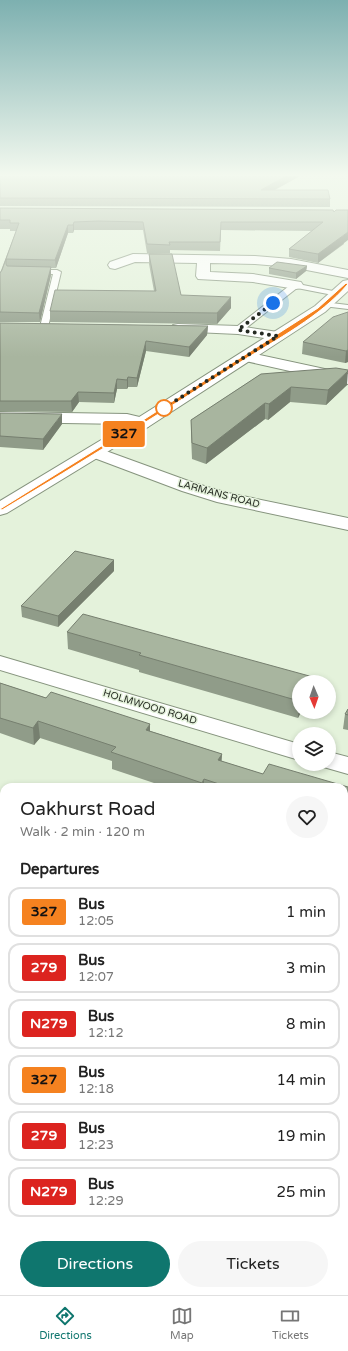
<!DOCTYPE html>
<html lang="en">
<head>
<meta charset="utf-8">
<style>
	:root { --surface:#fff; --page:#f6f6f6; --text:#222; --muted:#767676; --line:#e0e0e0; --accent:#0f766e }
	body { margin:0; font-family:"Varela Round",sans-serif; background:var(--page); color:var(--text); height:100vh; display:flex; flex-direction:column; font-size:15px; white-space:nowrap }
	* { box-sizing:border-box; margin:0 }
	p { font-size:13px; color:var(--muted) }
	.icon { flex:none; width:22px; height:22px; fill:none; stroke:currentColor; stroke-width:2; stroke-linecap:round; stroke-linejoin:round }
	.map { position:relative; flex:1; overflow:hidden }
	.drawer { position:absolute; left:0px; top:783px; width:348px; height:512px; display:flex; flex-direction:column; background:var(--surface); border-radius:12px 12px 0 0; box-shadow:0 2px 6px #0003 }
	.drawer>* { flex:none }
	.badge { padding:0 8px; border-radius:3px; font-size:14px; line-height:26px }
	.needle { width:26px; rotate:178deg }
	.buttons { position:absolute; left:292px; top:675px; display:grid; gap:8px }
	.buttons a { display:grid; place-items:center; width:44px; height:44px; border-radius:50%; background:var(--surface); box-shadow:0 2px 6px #0003; font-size:20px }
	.you { position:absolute; width:20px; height:20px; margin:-10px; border:3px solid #fff; border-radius:50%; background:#1a73e8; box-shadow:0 0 0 6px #1a73e833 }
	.map>.badge { position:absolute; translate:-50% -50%; box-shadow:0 0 0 2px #fff }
	h2 { padding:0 20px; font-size:15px; line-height:36px }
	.round { display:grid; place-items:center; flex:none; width:42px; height:42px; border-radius:21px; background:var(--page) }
	.summary { display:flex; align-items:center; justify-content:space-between; height:68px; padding:0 20px }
	h1 { font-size:19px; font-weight:600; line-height:30px }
	.action { display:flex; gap:8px; margin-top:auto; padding:8px 20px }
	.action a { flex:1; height:46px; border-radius:24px; background:var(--accent); color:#fff; font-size:16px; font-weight:600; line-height:46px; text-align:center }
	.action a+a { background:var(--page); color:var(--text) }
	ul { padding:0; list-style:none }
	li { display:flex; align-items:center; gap:12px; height:50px; margin:0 8px 6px; padding:0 12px; border:2px solid var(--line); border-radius:12px }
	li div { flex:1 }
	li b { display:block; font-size:15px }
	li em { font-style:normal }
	li .badge { min-width:44px; font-weight:700; text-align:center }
	.menu { display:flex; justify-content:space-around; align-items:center; height:56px; border-top:1px solid var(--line); background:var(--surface); font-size:11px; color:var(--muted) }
	.menu a { display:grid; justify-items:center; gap:2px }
	.menu .active { color:var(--accent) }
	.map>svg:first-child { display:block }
</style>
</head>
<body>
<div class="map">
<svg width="348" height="1295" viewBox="0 0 348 1295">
	<rect width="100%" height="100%" fill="#e4f2db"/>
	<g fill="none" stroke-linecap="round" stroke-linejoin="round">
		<g stroke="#86947e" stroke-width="2">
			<g id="service">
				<path d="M31,270H57L61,272L48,327L44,329L40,327L53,274H34L30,272Z"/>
				<path d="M293,283L338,292L342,294L338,296L297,288L241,332H235V328Z"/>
				<path d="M323,302L348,305V309L323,306Z"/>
			</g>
		</g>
		<g stroke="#86947e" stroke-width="2">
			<g id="minor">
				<path d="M133,254L255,256L291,259L348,270V278L291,267L255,264L210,263V272L253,274L301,282L303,285L301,288L296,289L253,282L198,279L196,276L197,263L135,262L115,269L110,268L108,265L110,262Z"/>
				<path d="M178,324L238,326L278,332L283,333L285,336L283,339L278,340L238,334L173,331L171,328L173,325Z"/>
				<path d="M246,352L348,374V384L241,360L238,357L241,354Z"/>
				<path d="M0,412L127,414L148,419L150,423L148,427L142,428L127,424L0,422Z"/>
				<path d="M95,447L194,483L228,493L348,518V530L217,502L182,491L89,456L86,452L89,448Z"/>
				<path d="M0,656L299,744V760L0,670Z"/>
				<path d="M329,752L348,757V774L320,766L319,764H329Z"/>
				<path d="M0,902L4,903V925L0,924Z"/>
				<path d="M344,1028L348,1029V1055L344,1054Z"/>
			</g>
		</g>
		<g stroke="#86947e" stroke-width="2">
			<path id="primary" d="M348,280V291L325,312L148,427L7,513L0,515V501L136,419L315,306L343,281Z"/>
		</g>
		<use href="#service" fill="#fff" fill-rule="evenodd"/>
		<use href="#minor" fill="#fff" fill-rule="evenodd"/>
		<use href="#primary" fill="#fff" fill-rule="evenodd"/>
	</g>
	<g fill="#909c89">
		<path d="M0,176H300L275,190L330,199V207L0,206Z"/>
		<path d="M0,208L333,210L344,244L318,263L289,257V249L312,231L221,230L220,251L170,250V253H147L143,230H74L73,233H68L56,268H51V275L40,322H0V273L16,231H10V229H0Z"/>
		<path d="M149,254L181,295L231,308L217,324L50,322V311L154,291L149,264Z"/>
		<path d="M307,266L306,271L296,279L269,274V268Z"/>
		<path d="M348,312V362L345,363L302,354L303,342Z"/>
		<path d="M0,323L208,326L207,335L189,357L146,351L137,387H128L127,389H117L114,403L79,402L72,412L0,411Z"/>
		<path d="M261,374L347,385L326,405L290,402L268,420L265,419L206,464L192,459L191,435V420Z"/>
		<path d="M0,413L62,424L43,450L0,447Z"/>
		<path d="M114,571L58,627L22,617L21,606Z"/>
		<path d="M67,632L313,677V682H299V712H301L298,718L139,672V670L68,649Z"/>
		<path d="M0,683L222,754L221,761L263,774L348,787V831L344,830V787H166L112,769V761L40,738L34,745L0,733Z"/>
		<path d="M348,709V730L343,729L345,714Z"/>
		<path d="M0,803L4,805V881L0,880Z"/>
		<path d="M348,916V1005L344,1004V919Z"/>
		<path d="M0,935L4,936V1011L0,1009Z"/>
		<path d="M344,1088L348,1090V1157L344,1156Z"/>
		<path d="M0,1181L4,1183V1254L0,1252Z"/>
		<path d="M76,1291H270L82,1294Z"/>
	</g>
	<g fill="#767f6f">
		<path d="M286,176H300L261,197V190Z"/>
		<path d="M74,222V230L73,233V225Z"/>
		<path d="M68,225V233L56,268L55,260Z"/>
		<path d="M348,232V240L318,263V254Z"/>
		<path d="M307,266L306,271L296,279V273Z"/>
		<path d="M51,267V275L40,322L39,313Z"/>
		<path d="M231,297V308L217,324V313Z"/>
		<path d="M208,326L207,335L189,357V347Z"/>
		<path d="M146,341V351L137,387V378Z"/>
		<path d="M348,350V362L345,363L346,351Z"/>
		<path d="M348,371L347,385L326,405L328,390Z"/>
		<path d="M128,377V387L127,389V380Z"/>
		<path d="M117,379V389L114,403V393Z"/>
		<path d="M291,387L290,402L268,420L269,404Z"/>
		<path d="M78,392L79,402L72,412L71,401Z"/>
		<path d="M265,403V419L206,464L207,448Z"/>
		<path d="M62,414V424L43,450V439Z"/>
		<path d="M114,560V571L58,627V616Z"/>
		<path d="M299,702V712H301L298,718Z"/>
		<path d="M38,721L40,738L34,745L33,728Z"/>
		<path d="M150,724V740L146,730Z"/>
		<path d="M222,754L221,771L218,760Z"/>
		<path d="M204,779V787H202V783Z"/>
	</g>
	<g fill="#a8b59f" stroke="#767f6f">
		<path d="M0,176H286L261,190H328L330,199L0,198Z"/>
		<path d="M0,208L333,210L334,212L336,210H348V232L318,254L289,249L323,222H221L220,242H169L170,245L147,244L143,222L98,221L74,222L73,225H68L55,260L6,259V264L7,266L51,267L39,313L0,312V273L2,270L19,223H10V220H0Z"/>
		<path d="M149,254H172L181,295L231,297L217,313L50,311L55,290L156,291Z"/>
		<path d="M277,262L307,266L296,273L269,268Z"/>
		<path d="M348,312V350L346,351L303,342L333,317Z"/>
		<path d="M0,323L208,326L189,347L146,341L137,378L128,377L127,380L117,379L114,393L78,392L71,401H0Z"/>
		<path d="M336,368L348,370V371L328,390L291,387L269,404L265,403L207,448L192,443L191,420L261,374Z"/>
		<path d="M0,413L62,414L43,439L0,436Z"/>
		<path d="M75,551L114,560L58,616L21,606Z"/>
		<path d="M83,614L313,677L310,682H299V701L139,655L141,653L67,632Z"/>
		<path d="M0,683L46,698L51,692L150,724L146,730L222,754L218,760L263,774L269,764L348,787V813L344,812V787H228L204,779L202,783L111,752L116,747L38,721L33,728L0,718Z"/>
		<path d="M348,709V715L345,714Z"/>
		<path d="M0,803L4,805V865L0,863Z"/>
		<path d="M346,915L348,916V986L344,985V919Z"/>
		<path d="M0,935L4,936V995L0,994Z"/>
		<path d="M344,1088L348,1090V1140L344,1138Z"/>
		<path d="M0,1181L4,1183V1241L0,1239Z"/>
		<path d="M84,1291H270L278,1295H82Z"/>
	</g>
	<linearGradient id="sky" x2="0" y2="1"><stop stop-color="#7db0b0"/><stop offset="0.49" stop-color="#f3f9ef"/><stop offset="1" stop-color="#f3f9ef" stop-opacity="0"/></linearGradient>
	<rect width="348" height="357" fill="url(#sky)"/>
	<path fill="#f58220" stroke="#fff" d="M346,283L348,284C320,317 277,339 239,363C161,413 82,462 2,510L0,509L140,422L318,308Z"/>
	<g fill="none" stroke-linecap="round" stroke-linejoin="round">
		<path stroke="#252a22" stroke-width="4" stroke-dasharray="0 7.2" d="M164,408L278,336L238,330L273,303"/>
	</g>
	<circle fill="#fff" stroke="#f58220" stroke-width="2" cx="164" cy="408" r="8"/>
	<g text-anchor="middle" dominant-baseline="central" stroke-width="3" stroke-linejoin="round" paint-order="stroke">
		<g font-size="10" fill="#252a22" stroke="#e4f2db">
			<text transform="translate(219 494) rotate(15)">LARMANS ROAD</text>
			<text transform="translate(150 707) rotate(17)">HOLMWOOD ROAD</text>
		</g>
	</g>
</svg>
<div class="buttons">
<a><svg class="needle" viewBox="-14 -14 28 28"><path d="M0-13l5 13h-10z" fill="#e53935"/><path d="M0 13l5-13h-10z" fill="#767676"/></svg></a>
<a><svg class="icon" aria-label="layers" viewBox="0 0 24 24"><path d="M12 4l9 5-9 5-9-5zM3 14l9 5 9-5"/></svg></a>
</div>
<div class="you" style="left:273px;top:303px"></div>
<b class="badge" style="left:124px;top:434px;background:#f58220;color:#111">327</b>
<section class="drawer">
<div class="summary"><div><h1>Oakhurst Road</h1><p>Walk · 2 min · 120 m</p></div><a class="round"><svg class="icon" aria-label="heart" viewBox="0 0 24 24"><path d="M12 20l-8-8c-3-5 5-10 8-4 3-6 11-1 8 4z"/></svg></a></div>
<h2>Departures</h2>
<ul>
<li><span class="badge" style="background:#f58220;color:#111">327</span><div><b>Bus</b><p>12:05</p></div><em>1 min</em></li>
<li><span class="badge" style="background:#dc241f;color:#fff">279</span><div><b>Bus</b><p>12:07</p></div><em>3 min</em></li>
<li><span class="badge" style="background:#dc241f;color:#fff">N279</span><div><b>Bus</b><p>12:12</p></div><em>8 min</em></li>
<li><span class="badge" style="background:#f58220;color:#111">327</span><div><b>Bus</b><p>12:18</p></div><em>14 min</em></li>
<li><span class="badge" style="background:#dc241f;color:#fff">279</span><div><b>Bus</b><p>12:23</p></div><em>19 min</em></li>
<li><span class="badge" style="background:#dc241f;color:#fff">N279</span><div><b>Bus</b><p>12:29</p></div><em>25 min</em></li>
</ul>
<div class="action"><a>Directions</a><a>Tickets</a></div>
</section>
</div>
<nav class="menu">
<a class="active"><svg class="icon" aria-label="directions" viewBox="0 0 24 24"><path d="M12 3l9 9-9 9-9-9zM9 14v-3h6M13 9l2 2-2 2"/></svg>Directions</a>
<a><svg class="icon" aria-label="map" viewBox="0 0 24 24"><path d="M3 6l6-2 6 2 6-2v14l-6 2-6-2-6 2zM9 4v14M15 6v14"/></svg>Map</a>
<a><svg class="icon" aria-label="tickets" viewBox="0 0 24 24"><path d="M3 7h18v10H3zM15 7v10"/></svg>Tickets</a>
</nav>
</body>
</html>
